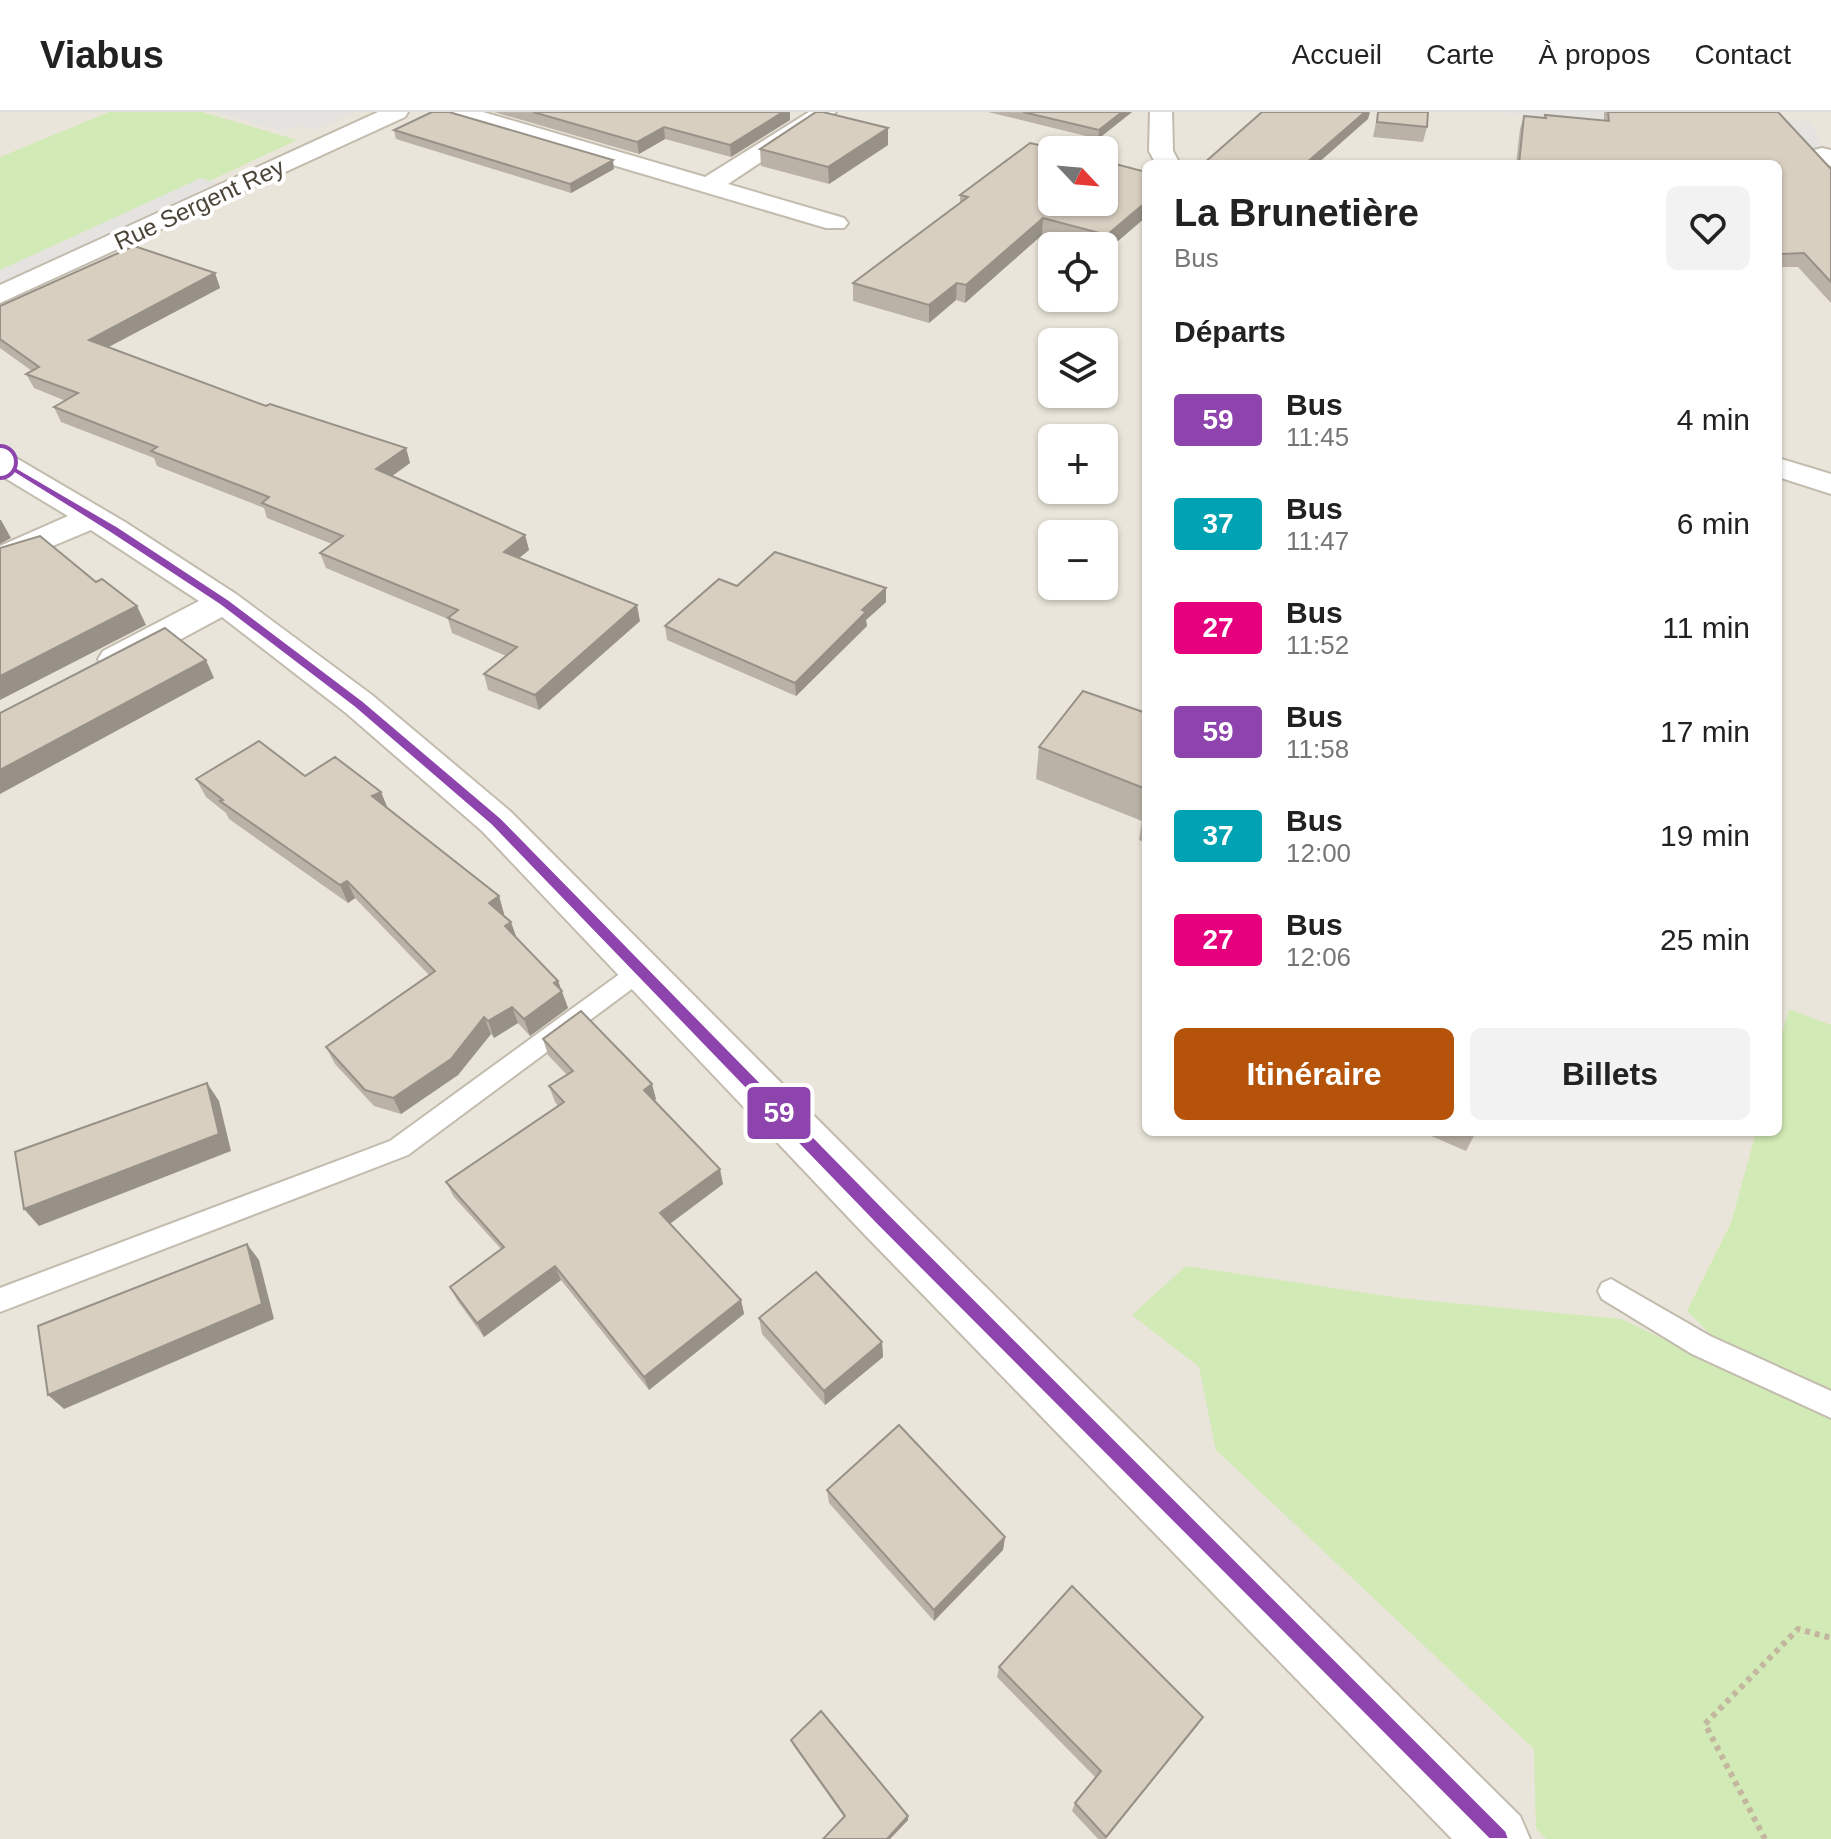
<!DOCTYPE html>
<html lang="fr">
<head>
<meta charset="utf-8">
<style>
	:root { --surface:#fff; --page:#f2f2f2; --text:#222; --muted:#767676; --line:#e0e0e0; --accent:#b45309 }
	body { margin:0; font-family:Arial,sans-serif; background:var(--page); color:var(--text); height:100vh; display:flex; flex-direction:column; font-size:30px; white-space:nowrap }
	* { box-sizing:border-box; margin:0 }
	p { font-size:26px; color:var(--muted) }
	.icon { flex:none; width:44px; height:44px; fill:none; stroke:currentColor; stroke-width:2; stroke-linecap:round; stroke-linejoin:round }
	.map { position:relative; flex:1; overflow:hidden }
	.details { position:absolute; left:1142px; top:48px; width:640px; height:976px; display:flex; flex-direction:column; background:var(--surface); border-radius:12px; box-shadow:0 2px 6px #0004 }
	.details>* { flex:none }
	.badge { padding:0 16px; border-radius:6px; font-size:28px; line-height:52px }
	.needle { width:52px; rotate:116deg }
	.controls { position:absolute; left:1038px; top:24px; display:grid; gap:16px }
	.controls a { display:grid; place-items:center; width:80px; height:80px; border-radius:12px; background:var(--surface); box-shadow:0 2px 6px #0004; font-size:40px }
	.map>.badge { position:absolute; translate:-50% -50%; box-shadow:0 0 0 4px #fff }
	h2 { padding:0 32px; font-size:30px; line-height:72px }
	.round { display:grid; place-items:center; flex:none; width:84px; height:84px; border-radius:12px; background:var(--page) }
	.headline { display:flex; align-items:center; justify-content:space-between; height:136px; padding:0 32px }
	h1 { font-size:38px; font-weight:700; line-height:60px }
	.button { display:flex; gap:16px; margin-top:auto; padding:16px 32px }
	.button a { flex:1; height:92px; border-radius:12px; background:var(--accent); color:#fff; font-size:32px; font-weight:700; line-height:92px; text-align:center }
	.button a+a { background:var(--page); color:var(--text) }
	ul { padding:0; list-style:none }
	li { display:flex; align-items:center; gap:24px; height:104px; padding:0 32px }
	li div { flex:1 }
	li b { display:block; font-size:30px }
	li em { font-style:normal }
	li .badge { min-width:88px; font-weight:700; text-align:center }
	header { display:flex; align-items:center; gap:48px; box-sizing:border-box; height:112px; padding:0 40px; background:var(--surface); border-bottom:2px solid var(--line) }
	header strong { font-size:38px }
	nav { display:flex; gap:44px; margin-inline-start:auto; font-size:28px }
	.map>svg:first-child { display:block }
</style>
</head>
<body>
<header>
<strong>Viabus</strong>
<nav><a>Accueil</a><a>Carte</a><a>À propos</a><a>Contact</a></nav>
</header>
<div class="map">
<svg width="1831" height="1727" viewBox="0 0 1831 1727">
	<rect width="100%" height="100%" fill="#f6f3ec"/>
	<path fill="#eae5da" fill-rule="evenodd" d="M0,0H1831V1727H0ZM1052,38H1104V90H1052ZM1146,52H1778V1020H1146ZM1052,134H1104V186H1052ZM1052,230H1104V282H1052ZM1052,326H1104V378H1052ZM1052,422H1104V474H1052Z"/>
	<g fill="#d2eab5">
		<path d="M109,0H202L297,28L0,167V45Z"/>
		<path d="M1789,897L1831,913V1278L1712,1224L1687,1199L1731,1111L1756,1020H1778V936Z"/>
		<path d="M1186,1154L1400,1186L1621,1207L1831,1306V1727H1546L1536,1717L1534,1637L1216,1338L1199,1255L1132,1203Z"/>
	</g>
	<g fill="#e5e3e0">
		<path d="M215,0H354L316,18L300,14L284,20Z"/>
		<path d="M1495,0H1720L1813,10L1820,33L1815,39Z"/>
		<path d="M201,66L234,77L0,179V158Z"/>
	</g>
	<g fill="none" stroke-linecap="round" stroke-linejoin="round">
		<g stroke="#c2bbae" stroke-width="4">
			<g id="service">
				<path d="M640,850L648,853L651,859L648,865L408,1043L0,1200V1176L390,1029L632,853Z"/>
				<path d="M1611,1167L1710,1224L1831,1279V1306L1692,1242L1602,1187L1598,1179L1602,1171Z"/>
			</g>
		</g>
		<g stroke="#c2bbae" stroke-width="4">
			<g id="minor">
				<path d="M378,0H408L405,5L0,191V173Z"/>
				<path d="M447,0H483L705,65L809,0H836L728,72L844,106L848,111L844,116H826L450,5Z"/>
				<path d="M1150,0H1172L1173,39L1180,52H1156L1149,39Z"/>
				<path d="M1822,36L1831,38V54L1814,48L1810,43L1814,38Z"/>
				<path d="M0,341L11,343L125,410L236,482L372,583L510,699L901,1091L1520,1704L1530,1727H1452L865,1123L482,719L346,601L222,505L129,555L116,559L103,555L98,547L103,539L199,489L91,418L0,456V434L68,404L0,363Z"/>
				<path d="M1778,346L1831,362V382L1778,365Z"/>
			</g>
		</g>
		<path stroke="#c4b79f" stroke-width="6" stroke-dasharray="5 5" stroke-linecap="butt" d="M1765,1727L1705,1612L1798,1517L1831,1526"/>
		<use href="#service" fill="#fff" fill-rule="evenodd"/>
		<use href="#minor" fill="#fff" fill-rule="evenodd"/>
	</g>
	<g fill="#bab2a6">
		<path d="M494,0H790V8L731,45L665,27L639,42Z"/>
		<path d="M988,0H1132L1098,27Z"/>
		<path d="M1378,0H1428L1427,15L1423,30L1373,25Z"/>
		<path d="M1604,0H1778L1831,57V191L1798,155H1778V52H1516L1520,17L1524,4L1544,6L1545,3L1604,9Z"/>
		<path d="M394,18L614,57L571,81L396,27Z"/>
		<path d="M888,33L829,72L761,54L760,37Z"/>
		<path d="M1146,60V105L1105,140H1104V134H1082L1042,123L965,191L956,188L929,211L853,189V171L960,91V83Z"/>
		<path d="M215,161L220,176L109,235L266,294L406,336L410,351L392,364L525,423L529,438L519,446L640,509L539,598L488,578L484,562L506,544L452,521L448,507L326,456L320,441L332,432L267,406L264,396L157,354L154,346L61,310L54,295L66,289L34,276L26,262L32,259L0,236V194Z"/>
		<path d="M737,474L886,490L866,508L867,514L796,584L667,528L665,514Z"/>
		<path d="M1146,601V731L1139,728L1142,709L1036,667L1039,635Z"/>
		<path d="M305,664L381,680L387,696L499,784L504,802L503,803L516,825L558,869L568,896L530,924L518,911L494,926L491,922L458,963L401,1002L374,994L335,952L326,935L429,863L355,786L348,791L229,707L226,701L206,685L196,667Z"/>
		<path d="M543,927L656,987L654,989L723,1072L670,1112L741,1188L744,1202L649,1278L561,1168L484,1225L457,1188L450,1175L501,1137L454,1085L446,1070L558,994L555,990L549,974L567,963L548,943Z"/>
		<path d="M1422,1020H1476L1466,1039Z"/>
		<path d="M759,1206L882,1230L883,1245L825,1293L762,1222Z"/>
		<path d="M827,1378L1005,1425L1003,1438L934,1509L829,1391Z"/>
		<path d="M999,1555L1203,1605L1106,1727H1098L1072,1699L1075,1691L1095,1665L997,1565Z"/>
		<path d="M791,1628L908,1704V1708L890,1727H823L844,1705L793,1633Z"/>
	</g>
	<g fill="#979187">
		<path d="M783,0H790V8L731,45L730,33Z"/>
		<path d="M1122,0H1132L1098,27L1099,18Z"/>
		<path d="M1365,0H1370L1368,7L1317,52H1305Z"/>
		<path d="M664,15L665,27L639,42L637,30Z"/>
		<path d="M888,16V33L829,72L828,55Z"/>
		<path d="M613,48L614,57L571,81L570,72Z"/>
		<path d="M1146,90V105L1105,140L1107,123Z"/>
		<path d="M1043,106L1042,123L965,191L966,173Z"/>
		<path d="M215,161L220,176L95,242L89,228Z"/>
		<path d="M957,171L956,188L929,211V193Z"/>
		<path d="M406,336L410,351L381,372L376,357Z"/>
		<path d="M0,408H1L11,426L0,432Z"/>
		<path d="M525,423L529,438L508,455L504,440Z"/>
		<path d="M886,476V490L866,508L867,514L796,584L795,571L862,498Z"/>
		<path d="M637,493L640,509L539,598L535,583Z"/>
		<path d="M137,494L146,513L0,588V564Z"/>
		<path d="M206,548L214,566L0,682V658Z"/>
		<path d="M381,680L388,697L372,684Z"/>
		<path d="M347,769L355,786L348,791L340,773Z"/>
		<path d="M499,784L504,802L495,808L489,791Z"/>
		<path d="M511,810L517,827L505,814Z"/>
		<path d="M558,869L568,896L530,924L524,907L554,871Z"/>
		<path d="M512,895L518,911L494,926L488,909Z"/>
		<path d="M484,905L491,922L458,963L401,1002L393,986Z"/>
		<path d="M207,971L219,989L231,1039L39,1114L24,1097Z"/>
		<path d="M652,972L656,987L648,993L644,978Z"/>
		<path d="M720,1057L723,1072L664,1116L660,1101Z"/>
		<path d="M247,1132L259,1148L274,1207L64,1297L48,1283Z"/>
		<path d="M555,1154L561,1168L484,1225L477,1211Z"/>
		<path d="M741,1188L744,1202L649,1278L644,1265Z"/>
		<path d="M882,1230L883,1245L825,1293L824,1279Z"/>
		<path d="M1005,1425L1003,1438L934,1509V1498Z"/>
		<path d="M1203,1605L1197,1614L1105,1727Z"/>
		<path d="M908,1704V1708L890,1727H887Z"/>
	</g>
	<g fill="#d8cfc1" stroke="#979187" stroke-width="2">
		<path d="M432,0H449L613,48L570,72L394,18Z"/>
		<path d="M533,0H783L730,33L664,15L637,30Z"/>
		<path d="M816,0H823L888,16L828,55L760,37Z"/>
		<path d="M1023,0H1122L1099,18Z"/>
		<path d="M1262,0H1365L1305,52H1203Z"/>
		<path d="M1378,0H1428L1427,15L1377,10Z"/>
		<path d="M1608,0H1778L1831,57V170L1804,141L1781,142L1778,139V52H1519L1524,4L1546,6L1545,3L1609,9Z"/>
		<path d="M1030,31L1060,38H1052V90H1104V49L1146,60V90L1107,123L1043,106L966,173L957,171L929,193L853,171L968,85L960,83Z"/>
		<path d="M134,134L215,161L89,228L266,294L270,292L406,336L376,357L525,423L504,440L637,493L535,583L484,562L517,535L448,506L458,498L320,441L343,424L262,391L269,385L151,339L157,335L54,295L78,281L26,262L39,255L0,227V194Z"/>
		<path d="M40,424L96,470L102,467L137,494L0,564V436Z"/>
		<path d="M775,440L886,476L862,498L866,500L795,571L665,514L719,467L737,474Z"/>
		<path d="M165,516L206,548L0,658V601Z"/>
		<path d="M1083,579L1146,601V677L1039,635Z"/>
		<path d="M259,629L305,664L335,645L381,680L372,684L499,784L489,791L511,810L505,814L558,869L554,871L562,879L524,907L512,895L488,909L484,905L451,947L393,986L365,978L326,935L435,859L347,769L340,773L220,689L223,688L196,667Z"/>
		<path d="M581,899L652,972L644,978L720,1057L660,1101L741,1188L644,1265L555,1154L477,1211L450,1175L504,1135L446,1070L564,990L549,974L573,959L543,927Z"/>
		<path d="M207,971L219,1022L24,1097L15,1040Z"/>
		<path d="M247,1132L262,1192L48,1283L38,1214Z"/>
		<path d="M816,1160L882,1230L824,1279L759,1206Z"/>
		<path d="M899,1313L1005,1425L934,1498L827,1378Z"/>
		<path d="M1072,1474L1203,1605L1106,1725L1075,1691L1101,1659L999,1555Z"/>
		<path d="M821,1599L908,1704L887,1727H823L845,1704L791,1628Z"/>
	</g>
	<path fill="#8e44ad" stroke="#fff" stroke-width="2" d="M0,346L118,415L229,488L363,589L501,706L889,1102L1506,1719L1509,1727H1489L877,1113L491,713L354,595L220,493L109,420L0,352Z"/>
	<circle fill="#fff" stroke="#8e44ad" stroke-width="4" cx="0" cy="350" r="16"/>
	<g text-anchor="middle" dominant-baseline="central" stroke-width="8" stroke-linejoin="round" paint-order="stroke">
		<g font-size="24" fill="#4b4439" stroke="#fff">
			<text transform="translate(199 92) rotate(-25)">Rue Sergent Rey</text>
		</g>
	</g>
</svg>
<div class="controls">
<a><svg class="needle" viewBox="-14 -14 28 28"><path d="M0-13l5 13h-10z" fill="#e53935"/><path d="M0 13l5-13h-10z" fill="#767676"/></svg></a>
<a><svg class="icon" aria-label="locate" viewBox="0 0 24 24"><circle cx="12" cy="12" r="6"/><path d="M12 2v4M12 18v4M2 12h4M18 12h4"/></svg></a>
<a><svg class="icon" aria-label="layers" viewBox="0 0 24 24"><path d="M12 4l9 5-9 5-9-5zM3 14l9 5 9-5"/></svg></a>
<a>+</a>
<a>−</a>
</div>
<b class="badge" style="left:779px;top:1001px;background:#8e44ad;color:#fff">59</b>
<section class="details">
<div class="headline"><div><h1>La Brunetière</h1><p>Bus</p></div><a class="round"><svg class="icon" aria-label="heart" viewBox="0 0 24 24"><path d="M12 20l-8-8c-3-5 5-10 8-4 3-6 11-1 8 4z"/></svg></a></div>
<h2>Départs</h2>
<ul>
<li><span class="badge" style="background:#8e44ad;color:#fff">59</span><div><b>Bus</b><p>11:45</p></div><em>4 min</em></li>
<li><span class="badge" style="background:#00a3b4;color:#fff">37</span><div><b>Bus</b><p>11:47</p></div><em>6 min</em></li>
<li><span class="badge" style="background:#e6007e;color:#fff">27</span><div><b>Bus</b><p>11:52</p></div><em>11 min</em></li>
<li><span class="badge" style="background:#8e44ad;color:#fff">59</span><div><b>Bus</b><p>11:58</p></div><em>17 min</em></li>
<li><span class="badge" style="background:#00a3b4;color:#fff">37</span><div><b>Bus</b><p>12:00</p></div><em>19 min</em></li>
<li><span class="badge" style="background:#e6007e;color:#fff">27</span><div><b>Bus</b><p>12:06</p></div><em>25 min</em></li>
</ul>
<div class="button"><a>Itinéraire</a><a>Billets</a></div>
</section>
</div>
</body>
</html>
